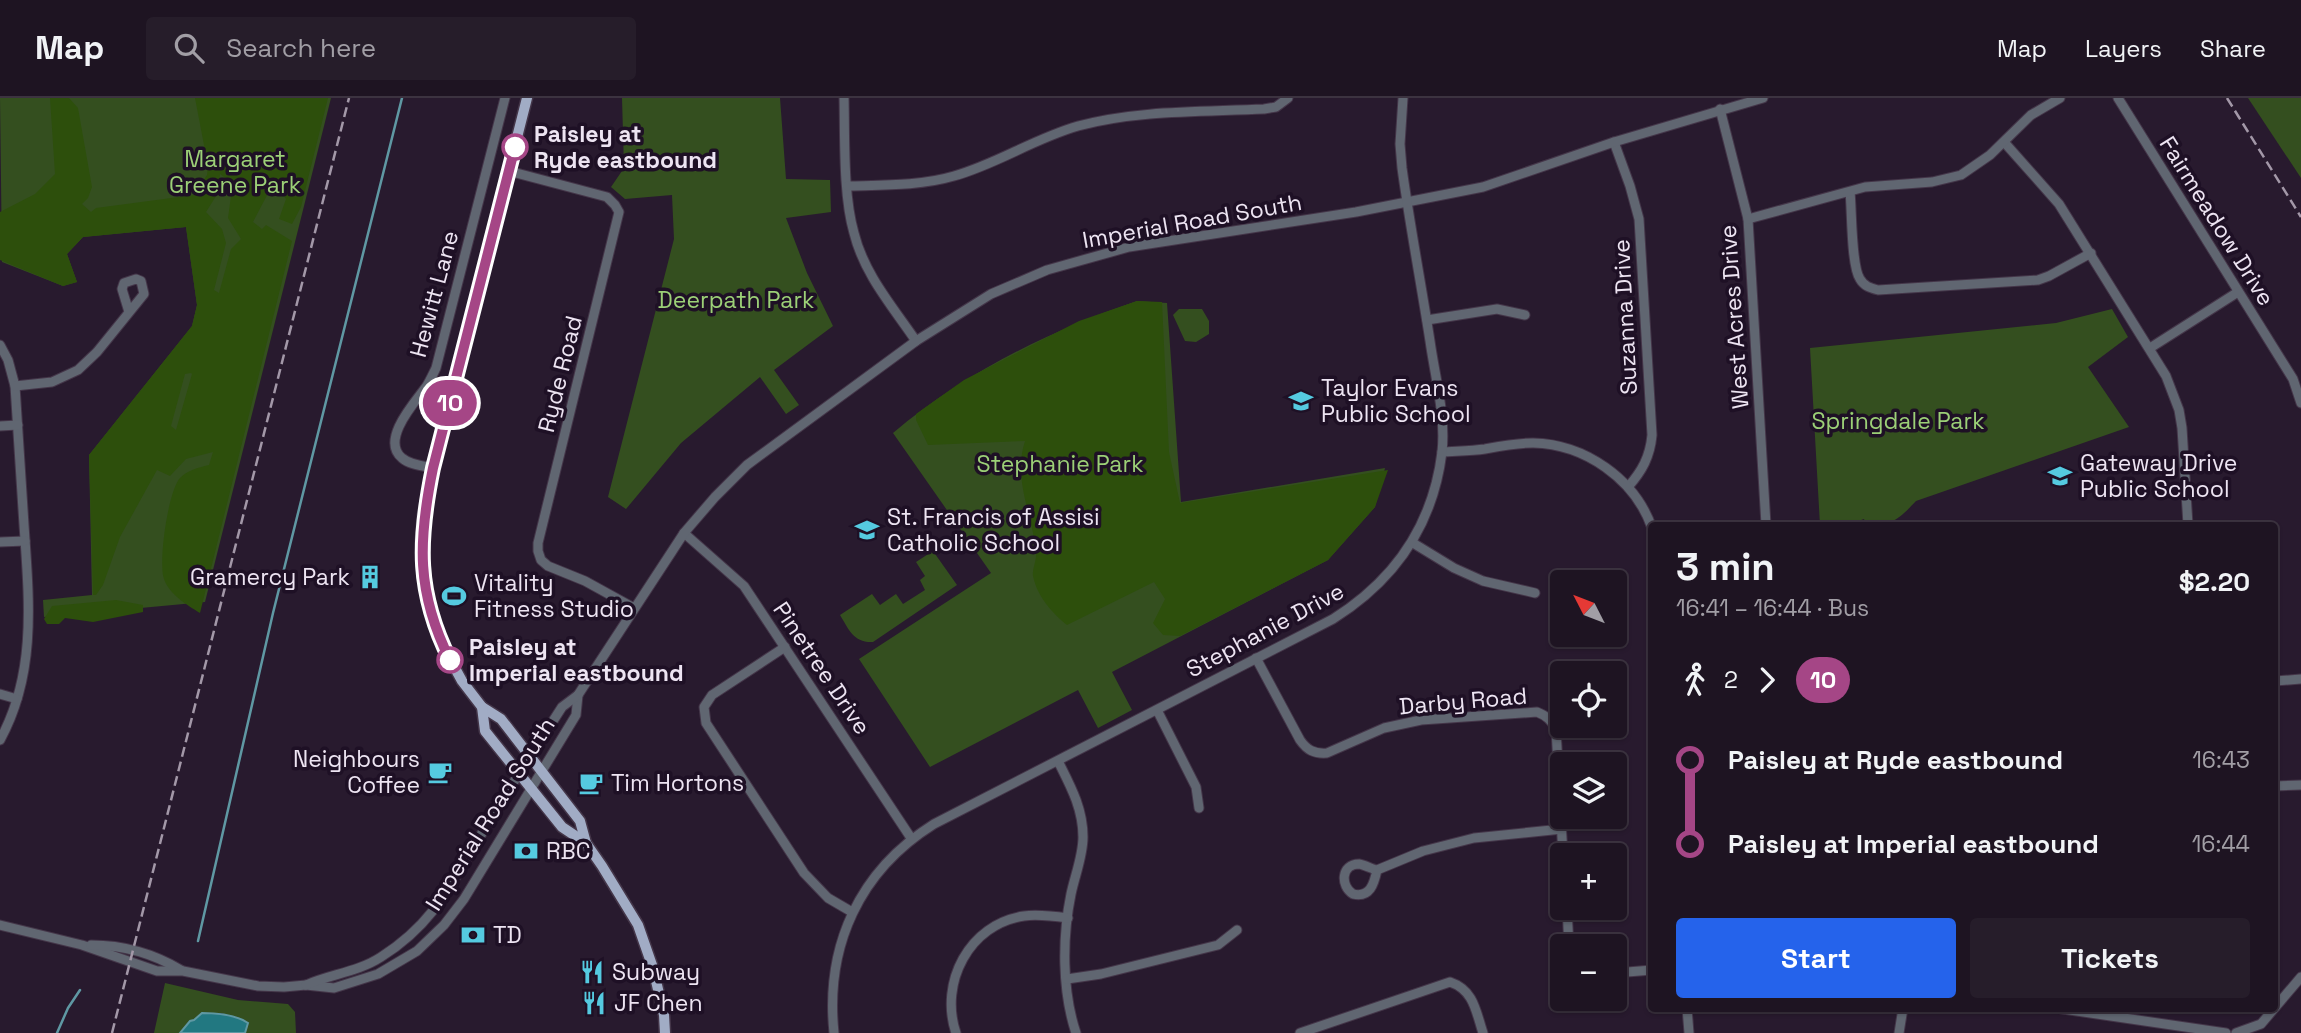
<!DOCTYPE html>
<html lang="en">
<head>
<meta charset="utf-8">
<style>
	:root { --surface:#1e1422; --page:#261d2a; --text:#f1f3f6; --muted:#a19ea5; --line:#3c3340; --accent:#2563eb }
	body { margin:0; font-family:"Space Grotesk",sans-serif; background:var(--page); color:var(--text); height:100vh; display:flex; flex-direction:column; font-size:26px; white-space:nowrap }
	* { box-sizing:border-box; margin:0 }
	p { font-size:23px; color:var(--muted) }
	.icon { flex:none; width:38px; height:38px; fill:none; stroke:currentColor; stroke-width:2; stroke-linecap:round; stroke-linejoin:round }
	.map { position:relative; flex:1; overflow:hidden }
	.side { position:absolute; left:1648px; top:424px; width:630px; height:490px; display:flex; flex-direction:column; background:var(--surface); border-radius:7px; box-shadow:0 2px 5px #0004,0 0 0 2px var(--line) }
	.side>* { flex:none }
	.badge { padding:0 14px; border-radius:23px; font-size:24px; line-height:46px }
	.needle { width:46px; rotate:312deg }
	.controls { position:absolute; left:1550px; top:472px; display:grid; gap:14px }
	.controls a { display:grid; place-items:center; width:77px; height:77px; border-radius:7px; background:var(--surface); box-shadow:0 2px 5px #0004,0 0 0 2px var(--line); font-size:35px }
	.map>.badge { position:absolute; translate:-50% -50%; box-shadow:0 0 0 4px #fff }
	.legs { display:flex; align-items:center; gap:10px; height:77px; padding:0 28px; font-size:23px }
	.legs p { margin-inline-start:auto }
	.head { display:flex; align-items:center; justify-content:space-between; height:119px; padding:0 28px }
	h1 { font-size:38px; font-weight:800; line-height:52px }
	.cta { display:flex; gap:14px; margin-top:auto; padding:14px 28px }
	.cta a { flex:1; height:80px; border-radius:7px; background:var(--accent); color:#fff; font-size:28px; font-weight:800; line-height:80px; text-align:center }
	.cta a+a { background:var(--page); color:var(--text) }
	ul { padding:0 28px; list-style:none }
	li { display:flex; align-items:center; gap:24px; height:84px; font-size:26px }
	li i { display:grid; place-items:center; width:10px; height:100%; margin:0 9px; background:currentColor }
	li i::after { content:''; width:18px; height:18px; margin:-9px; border:5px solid; border-radius:50%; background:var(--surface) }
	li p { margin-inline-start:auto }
	li:first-child i { background:linear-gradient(#0000 50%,currentColor 0) }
	li:last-child i { background:linear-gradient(currentColor 50%,#0000 0) }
	header { display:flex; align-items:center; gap:42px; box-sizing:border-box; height:98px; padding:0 35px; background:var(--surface); border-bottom:2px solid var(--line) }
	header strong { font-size:33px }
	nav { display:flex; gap:38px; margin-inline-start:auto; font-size:24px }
	.search { width:490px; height:63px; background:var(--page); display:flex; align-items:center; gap:18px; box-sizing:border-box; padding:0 24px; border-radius:7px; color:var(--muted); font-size:26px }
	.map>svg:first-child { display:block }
</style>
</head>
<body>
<header>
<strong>Map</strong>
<div class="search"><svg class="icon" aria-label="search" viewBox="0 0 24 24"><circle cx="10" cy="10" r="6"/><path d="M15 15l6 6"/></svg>Search here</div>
<nav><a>Map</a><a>Layers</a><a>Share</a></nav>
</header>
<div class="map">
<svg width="2301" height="935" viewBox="0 0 2301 935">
	<rect width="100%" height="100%" fill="#281a2e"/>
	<g fill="#344f1f">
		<path d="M0,0H331L205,504L44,519L43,502L92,497L89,357L192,228L197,207L186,129L83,139L67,156L77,184L63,188L2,164Z"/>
		<path d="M622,0H780L786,81L830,82L831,114L786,120L807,175L833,228L774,272L799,307L786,316L760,279L681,345L626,411L608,399L674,141L672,97L625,101L611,89L624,70Z"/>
		<path d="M2248,0H2301V80Z"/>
		<path d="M1137,203L1167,205L1181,404L1385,370L1375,409L1328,462L1112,574L1132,612L1098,630L1078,592L930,669L859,561L991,475L893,335C964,275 1049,233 1137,203Z"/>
		<path d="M1179,211H1202L1209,223V236L1196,244L1185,243L1173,217Z"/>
		<path d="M2112,211L2128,239L2088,269L2129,329L1916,403C1898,422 1893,427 1866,427L1864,421L1847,427H1820L1810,250L2056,225Z"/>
		<path d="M933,453L957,487L873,544C854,545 849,532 840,517L872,496L880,507L896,496L903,506L925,492L920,482L925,478L916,464Z"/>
		<path d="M165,885L238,902L288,906L295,914L296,935H245L248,925L221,915H202L194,922L189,923L180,935H154Z"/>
	</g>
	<g fill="#2d4f0c" fill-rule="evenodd">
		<path d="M50,0H69L78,10L92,89L88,100L82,106L91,114L96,110L194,97L207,77L208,68L195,0H328L301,109L292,126L279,121L286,101L283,97V86L274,84L253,124L262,131L266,127L292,143L200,515C187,507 169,496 164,481C158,465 168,393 180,380C188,372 197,370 209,367L213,354L186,361L170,378L157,372L120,439L103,487L96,497H93L89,357L192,228L197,207L186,129L83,139L67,156L77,184L63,188L0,162V114L35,96L55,76ZM220,76L228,82L231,98L228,120L241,141L231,151L219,195L214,192L226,145L222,131L206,114L218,95ZM191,275L192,276L176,332L171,328L185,276Z"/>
		<path d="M1137,203L1162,204L1169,354L1180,405L1388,372L1375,409L1328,462L1180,538L1163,537L1153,525L1165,501L1154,484L1067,527C1052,515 1037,498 1033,478C1032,472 1036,464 1036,457C1034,418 1012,383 1025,343L928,347L916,322V316L964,282L1079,223Z"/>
		<path d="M116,502L143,507V514L93,524L65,520L59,526H47L44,521L52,508Z"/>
	</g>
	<path fill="#227881" stroke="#5f98a3" stroke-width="2" d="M202,915C217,915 235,916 248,925L245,935H180L190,923L194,922Z"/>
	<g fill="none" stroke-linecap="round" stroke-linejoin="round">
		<g stroke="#5f98a3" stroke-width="2.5">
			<path d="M198,843L273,515L402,0"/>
			<path d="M57,935L68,910L80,892"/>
		</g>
		<g stroke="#443649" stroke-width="11">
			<g id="minor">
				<path d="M844,0C845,41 843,97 854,135C864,176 893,209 916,243"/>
				<path d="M2118,0L2293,281L2301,305"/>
				<path d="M1720,11L1748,121L1766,427"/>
				<path d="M1614,44L1630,88L1639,121L1652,337C1650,359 1642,373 1628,389"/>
				<path d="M2004,44L2059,106L2166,278L2179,312L2182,330L2188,427"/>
				<path d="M509,73L607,99L615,107L619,114L538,445V453L541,462L548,468L585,483L634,510"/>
				<path d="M848,88C883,87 920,88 954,78C997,66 1033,41 1078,28C1138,12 1202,14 1264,11L1276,9L1288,0"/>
				<path d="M1850,94C1852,112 1851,168 1860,181C1864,188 1870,190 1878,192L2038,182L2049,178L2091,155"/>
				<path d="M1748,121L1865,89L1932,84L1961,77L1990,57L2031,17L2060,0"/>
				<path d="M1427,222L1497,211L1525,217"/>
				<path d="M0,247L8,262L15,288C18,335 21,381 24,427C29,501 37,575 0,642"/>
				<path d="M2150,250L2238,194"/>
				<path d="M15,288L52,284L78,272L97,254L144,196L141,183L136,181L124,185L122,191L129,214"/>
				<path d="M0,328L18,327"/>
				<path d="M1442,354C1456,353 1471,353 1485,351C1501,348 1516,345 1533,345C1585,346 1635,381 1652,430"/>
				<path d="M433,370C423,368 410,367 402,360C380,342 415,304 426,289C430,283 433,276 436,270L505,0"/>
				<path d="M684,435L744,488L911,740"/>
				<path d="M0,444L25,443"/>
				<path d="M1413,445L1454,470L1483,483L1535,495"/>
				<path d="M785,549L712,597L704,609L706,625L804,775L828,800L852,814"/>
				<path d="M1256,560L1300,642C1307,652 1314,656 1327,655L1384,630L1421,622L1537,614C1547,618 1551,622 1556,631L1563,758"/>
				<path d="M2275,583L2301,581"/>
				<path d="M0,596L17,601"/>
				<path d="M1157,612L1196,689L1199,710"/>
				<path d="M1058,663C1070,687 1083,710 1083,739C1083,758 1075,777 1071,796C1062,840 1062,893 1076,935"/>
				<path d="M2275,688L2301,687"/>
				<path d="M1377,772C1374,786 1370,800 1353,796C1340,788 1341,766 1359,766C1365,767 1372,771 1377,772L1423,753L1474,740L1562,731"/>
				<path d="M1567,810L1569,849"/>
				<path d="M0,827L82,847L157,873H183L258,888L284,889L306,887L334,890L378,876L417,853L444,827L464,801L576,617L578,597"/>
				<path d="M91,847C122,847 154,856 181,872"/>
				<path d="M1615,875L1652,872"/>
				<path d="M1067,881L1101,876L1218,847L1237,832"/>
				<path d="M306,887C331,876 358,874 381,859C437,824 454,780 487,727C511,687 537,648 562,609L578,597L684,435L715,399L747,367L916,243L991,196L1047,172L1129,149L1356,114L1483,89L1614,44L1763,0"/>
				<path d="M1687,910L1689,935"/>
				<path d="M2056,910L2226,935"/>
				<path d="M834,935C825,848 859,773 934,726L1333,521C1395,482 1433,427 1442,354C1446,318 1435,279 1430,243C1421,185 1410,128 1402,70L1400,46L1403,0"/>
				<path d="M956,935C939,885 969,826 1024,818C1038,816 1053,818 1068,820"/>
				<path d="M1300,935L1450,884C1474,892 1476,914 1483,935"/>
				<path d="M1899,935L1903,910"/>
				<path d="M2236,935L2261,926L2301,879"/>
			</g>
		</g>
		<g stroke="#443649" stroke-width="13">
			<g id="major">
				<path d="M527,0L433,370L423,417L421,443L422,471L437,537L462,583L482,609L501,621L580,723L586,745"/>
				<path d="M482,609L485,633L562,729L586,745L602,768L638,827L653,870L664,917L665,935"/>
			</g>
		</g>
		<use href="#minor" stroke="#606671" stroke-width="9"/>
		<use href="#major" stroke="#a1acc5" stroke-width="10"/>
		<g stroke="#a398a8" stroke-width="2.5" stroke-dasharray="10 5" stroke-linecap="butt">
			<path d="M2227,0L2301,119"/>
			<path d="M112,935L349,0"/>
		</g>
	</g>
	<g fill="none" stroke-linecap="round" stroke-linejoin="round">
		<g stroke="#fff" stroke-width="16">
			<path id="line-1" d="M450,562C416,494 418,443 433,370L515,49"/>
		</g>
		<use href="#line-1" stroke="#a54686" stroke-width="10"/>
	</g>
	<defs>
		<g id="school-bare" transform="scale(1.89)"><path d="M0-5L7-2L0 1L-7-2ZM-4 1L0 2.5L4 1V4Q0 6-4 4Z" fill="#55cae0" stroke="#1e1025" stroke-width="2.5" paint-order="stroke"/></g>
		<g id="building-bare" transform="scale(1.89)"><path d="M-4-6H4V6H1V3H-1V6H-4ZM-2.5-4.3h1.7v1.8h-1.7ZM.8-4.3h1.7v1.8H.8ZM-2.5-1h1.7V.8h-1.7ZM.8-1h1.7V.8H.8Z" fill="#55cae0" stroke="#1e1025" stroke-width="2.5" paint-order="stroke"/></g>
		<g id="stadium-bare" transform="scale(1.89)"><path d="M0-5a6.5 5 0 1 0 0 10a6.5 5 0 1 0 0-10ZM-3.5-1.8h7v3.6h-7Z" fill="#55cae0" stroke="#1e1025" stroke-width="2.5" paint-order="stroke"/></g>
		<g id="cafe-bare" transform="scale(1.89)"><path d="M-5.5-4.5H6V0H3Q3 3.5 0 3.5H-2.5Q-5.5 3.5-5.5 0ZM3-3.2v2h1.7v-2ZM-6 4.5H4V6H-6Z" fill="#55cae0" stroke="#1e1025" stroke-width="2.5" paint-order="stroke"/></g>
		<g id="bank-bare" transform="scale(1.89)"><path d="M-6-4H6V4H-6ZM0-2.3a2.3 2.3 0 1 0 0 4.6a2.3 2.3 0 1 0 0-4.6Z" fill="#55cae0" stroke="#1e1025" stroke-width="2.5" paint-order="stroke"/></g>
		<g id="restaurant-bare" transform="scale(1.89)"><path d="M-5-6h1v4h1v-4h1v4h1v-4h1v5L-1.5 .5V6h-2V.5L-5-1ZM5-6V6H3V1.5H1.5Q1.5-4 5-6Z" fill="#55cae0" stroke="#1e1025" stroke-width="2.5" paint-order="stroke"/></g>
	</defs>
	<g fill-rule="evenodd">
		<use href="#school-bare" x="1301" y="303"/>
		<use href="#school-bare" x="2060" y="378"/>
		<use href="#school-bare" x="867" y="432"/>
		<use href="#building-bare" x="370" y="479"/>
		<use href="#stadium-bare" x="454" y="498"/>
		<use href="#cafe-bare" x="440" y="674"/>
		<use href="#cafe-bare" x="591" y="685"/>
		<use href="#bank-bare" x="526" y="753"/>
		<use href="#bank-bare" x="473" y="837"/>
		<use href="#restaurant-bare" x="592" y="874"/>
		<use href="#restaurant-bare" x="594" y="905"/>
	</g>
	<g fill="#fff" stroke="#a54686" stroke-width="3.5">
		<circle cx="515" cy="49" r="12"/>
		<circle cx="450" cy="562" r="12"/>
	</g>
	<g text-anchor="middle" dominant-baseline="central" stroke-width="7" stroke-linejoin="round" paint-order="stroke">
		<g font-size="23" font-weight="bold" fill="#ede4f2" stroke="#1e1025" text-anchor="start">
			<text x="534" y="36">Paisley at<tspan x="534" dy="26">Ryde eastbound</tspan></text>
			<text x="469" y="549">Paisley at<tspan x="469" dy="26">Imperial eastbound</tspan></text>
		</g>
		<g font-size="23" fill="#9cd077" stroke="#1e1025">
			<text x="235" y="61">Margaret<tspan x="235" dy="26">Greene Park</tspan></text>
			<text x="736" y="202">Deerpath Park</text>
			<text x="1898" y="323">Springdale Park</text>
			<text x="1060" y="366">Stephanie Park</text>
		</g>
		<g font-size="23" fill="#ede4f2" stroke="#1e1025">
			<text transform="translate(1192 123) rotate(-10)">Imperial Road South</text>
			<text transform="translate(2217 123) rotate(58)">Fairmeadow Drive</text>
			<text transform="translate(434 196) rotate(-75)">Hewitt Lane</text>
			<text transform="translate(1625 219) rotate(-93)">Suzanna Drive</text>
			<text transform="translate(1734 219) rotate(-94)">West Acres Drive</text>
			<text transform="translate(560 276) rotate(-76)">Ryde Road</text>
			<text transform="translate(1265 532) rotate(-28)">Stephanie Drive</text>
			<text transform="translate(822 570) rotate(56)">Pinetree Drive</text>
			<text transform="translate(1463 603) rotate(-5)">Darby Road</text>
			<text transform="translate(490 716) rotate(-58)">Imperial Road South</text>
		</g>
		<g font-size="23" fill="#ede4f2" stroke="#1e1025" text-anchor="start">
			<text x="1321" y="290">Taylor Evans<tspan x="1321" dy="26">Public School</tspan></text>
			<text x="2080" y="365">Gateway Drive<tspan x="2080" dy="26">Public School</tspan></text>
			<text x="887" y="419">St. Francis of Assisi<tspan x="887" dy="26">Catholic School</tspan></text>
			<text x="350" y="479" text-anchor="end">Gramercy Park</text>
			<text x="474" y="485">Vitality<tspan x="474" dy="26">Fitness Studio</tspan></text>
			<text x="420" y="661" text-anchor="end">Neighbours<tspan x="420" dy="26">Coffee</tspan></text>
			<text x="611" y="685">Tim Hortons</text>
			<text x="546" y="753">RBC</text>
			<text x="493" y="837">TD</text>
			<text x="612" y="874">Subway</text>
			<text x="614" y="905">JF Chen</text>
		</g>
	</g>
</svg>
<div class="controls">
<a><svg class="needle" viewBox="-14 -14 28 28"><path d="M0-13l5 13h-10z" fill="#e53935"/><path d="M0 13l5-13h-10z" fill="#a19ea5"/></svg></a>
<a><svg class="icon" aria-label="locate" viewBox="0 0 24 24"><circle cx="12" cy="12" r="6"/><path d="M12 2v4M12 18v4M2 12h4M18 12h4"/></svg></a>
<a><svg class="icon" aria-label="layers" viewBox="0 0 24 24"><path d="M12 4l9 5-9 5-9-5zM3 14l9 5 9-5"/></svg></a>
<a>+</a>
<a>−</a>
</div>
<b class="badge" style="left:450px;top:305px;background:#a54686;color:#fff">10</b>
<section class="side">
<div class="head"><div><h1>3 min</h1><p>16:41 – 16:44 · Bus</p></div><b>$2.20</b></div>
<div class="legs"><svg class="icon" aria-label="walk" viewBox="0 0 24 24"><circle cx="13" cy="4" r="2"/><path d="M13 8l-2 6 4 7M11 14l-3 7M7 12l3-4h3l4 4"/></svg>2<svg class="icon" aria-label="forward" viewBox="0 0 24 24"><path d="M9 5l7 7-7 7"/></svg><b class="badge" style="background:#a54686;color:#fff">10</b></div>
<ul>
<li><i style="color:#a54686"></i><b>Paisley at Ryde eastbound</b><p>16:43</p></li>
<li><i style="color:#a54686"></i><b>Paisley at Imperial eastbound</b><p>16:44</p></li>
</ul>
<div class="cta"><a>Start</a><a>Tickets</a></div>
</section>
</div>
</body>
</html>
